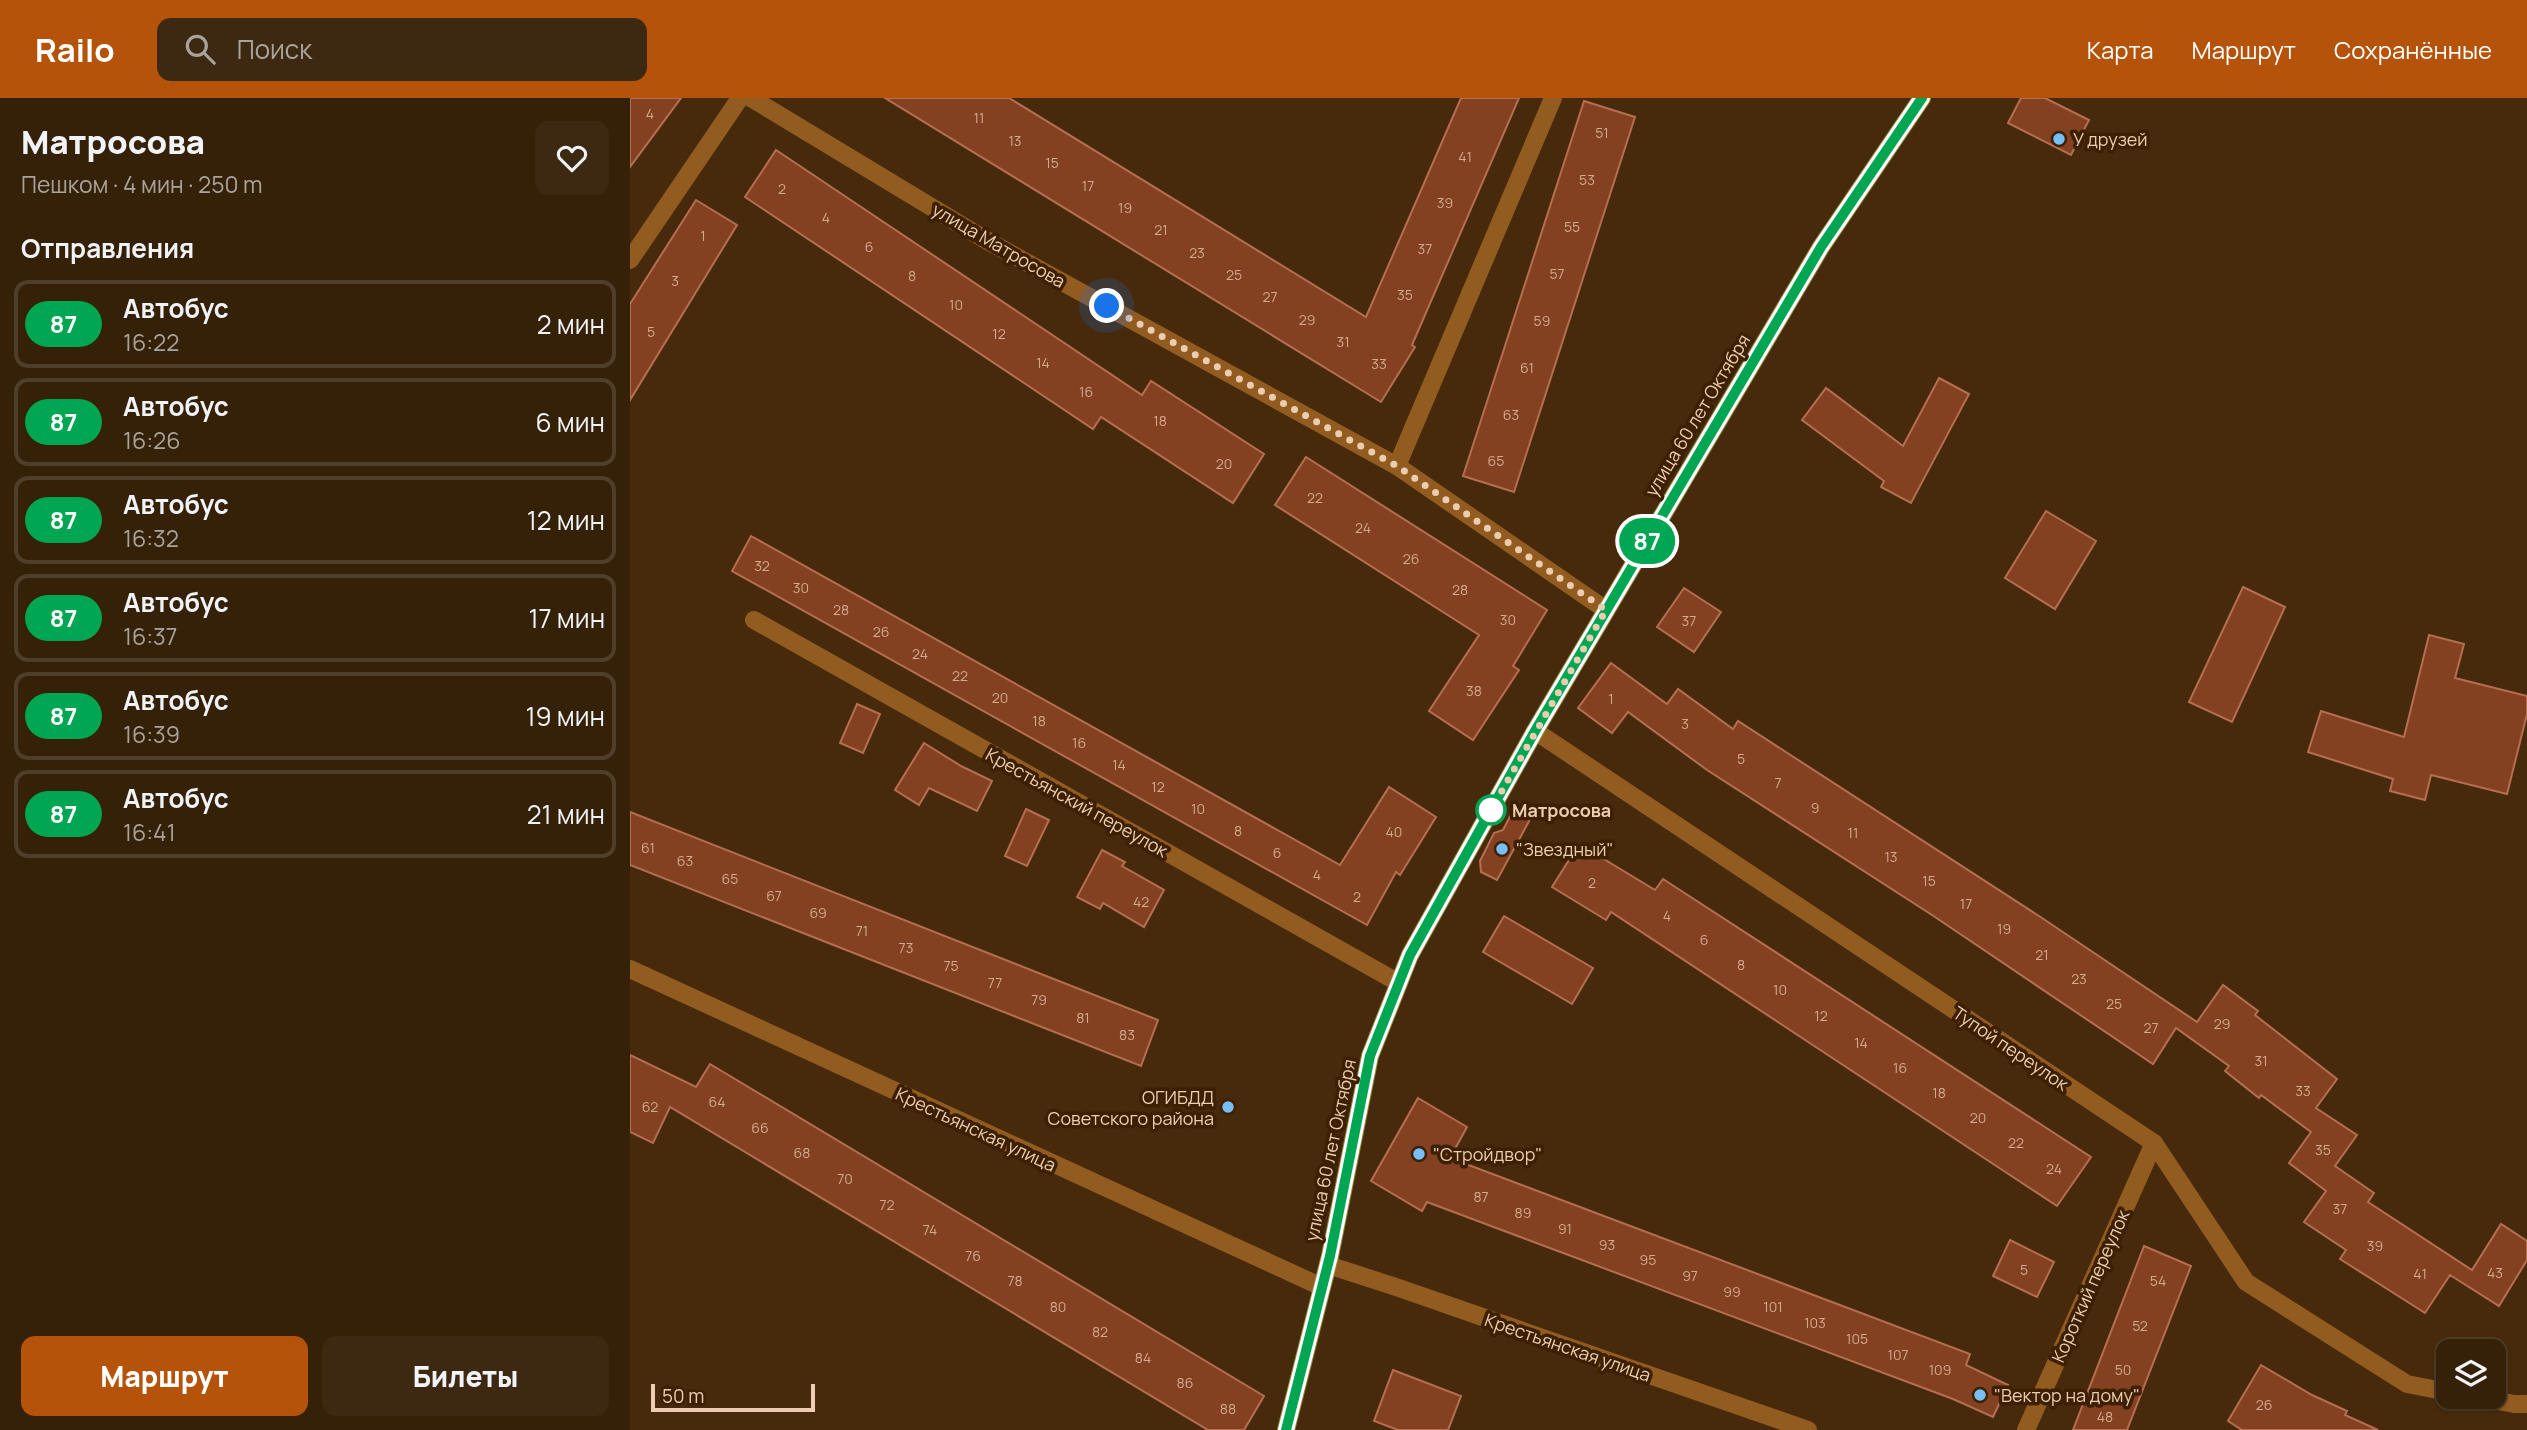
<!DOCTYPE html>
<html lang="ru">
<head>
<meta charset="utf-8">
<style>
	:root { --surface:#352008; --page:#3d2812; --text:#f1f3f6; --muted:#aaa39c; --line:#4f3e29; --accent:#b45309 }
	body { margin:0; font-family:Manrope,sans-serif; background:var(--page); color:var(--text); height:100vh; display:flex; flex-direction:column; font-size:26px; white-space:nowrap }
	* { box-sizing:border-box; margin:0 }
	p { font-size:23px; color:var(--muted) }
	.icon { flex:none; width:38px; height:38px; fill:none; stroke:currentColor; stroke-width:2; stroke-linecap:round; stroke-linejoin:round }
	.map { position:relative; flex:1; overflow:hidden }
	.sheet { display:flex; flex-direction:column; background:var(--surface); width:630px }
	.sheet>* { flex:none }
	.badge { padding:0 14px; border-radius:23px; font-size:24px; line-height:46px }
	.tools { position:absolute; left:1806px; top:1241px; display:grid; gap:14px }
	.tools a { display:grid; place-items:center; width:70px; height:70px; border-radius:14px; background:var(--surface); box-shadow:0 2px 5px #0004,0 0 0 2px var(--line); font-size:35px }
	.scale { position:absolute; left:21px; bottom:18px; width:164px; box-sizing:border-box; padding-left:7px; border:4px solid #eccdb1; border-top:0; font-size:19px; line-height:24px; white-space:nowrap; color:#eccdb1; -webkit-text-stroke:5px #3c2001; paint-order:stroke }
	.you { position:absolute; width:35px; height:35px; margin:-18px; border:5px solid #fff; border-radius:50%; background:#1a73e8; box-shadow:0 0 0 10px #1a73e833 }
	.map>.badge { position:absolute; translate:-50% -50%; box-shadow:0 0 0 4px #fff }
	h2 { padding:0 21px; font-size:26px; line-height:63px }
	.round { display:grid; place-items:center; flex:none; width:74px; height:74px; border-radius:14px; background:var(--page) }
	.overview { display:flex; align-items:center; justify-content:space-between; height:119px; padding:0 21px }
	h1 { font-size:33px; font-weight:800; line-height:52px }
	.action { display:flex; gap:14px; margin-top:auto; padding:14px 21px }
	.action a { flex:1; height:80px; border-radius:14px; background:var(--accent); color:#fff; font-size:28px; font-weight:800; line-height:80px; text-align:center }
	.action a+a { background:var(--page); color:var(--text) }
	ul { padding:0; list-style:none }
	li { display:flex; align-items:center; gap:21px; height:88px; margin:0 14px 10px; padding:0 7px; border:4px solid var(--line); border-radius:14px }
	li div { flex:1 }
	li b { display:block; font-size:26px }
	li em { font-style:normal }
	li .badge { min-width:77px; font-weight:700; text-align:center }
	header { display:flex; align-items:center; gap:42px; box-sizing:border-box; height:98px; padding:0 35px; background:var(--accent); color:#fff }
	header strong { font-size:33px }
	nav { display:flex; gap:38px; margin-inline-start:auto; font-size:24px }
	.search { width:490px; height:63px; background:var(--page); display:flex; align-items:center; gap:18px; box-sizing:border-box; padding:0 24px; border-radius:14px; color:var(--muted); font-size:26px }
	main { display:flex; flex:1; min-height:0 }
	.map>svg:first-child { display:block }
</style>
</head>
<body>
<header>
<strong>Railo</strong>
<div class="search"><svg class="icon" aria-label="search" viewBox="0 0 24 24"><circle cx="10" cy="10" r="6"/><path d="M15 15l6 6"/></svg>Поиск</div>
<nav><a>Карта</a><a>Маршрут</a><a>Сохранённые</a></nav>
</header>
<main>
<section class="sheet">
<div class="overview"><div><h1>Матросова</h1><p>Пешком · 4 мин · 250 m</p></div><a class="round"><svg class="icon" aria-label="heart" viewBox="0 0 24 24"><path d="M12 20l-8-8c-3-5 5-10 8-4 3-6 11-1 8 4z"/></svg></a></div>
<h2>Отправления</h2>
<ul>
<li><span class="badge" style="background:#00a651;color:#fff">87</span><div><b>Автобус</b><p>16:22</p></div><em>2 мин</em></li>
<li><span class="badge" style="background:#00a651;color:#fff">87</span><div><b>Автобус</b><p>16:26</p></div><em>6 мин</em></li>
<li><span class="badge" style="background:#00a651;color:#fff">87</span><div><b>Автобус</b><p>16:32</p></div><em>12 мин</em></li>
<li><span class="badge" style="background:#00a651;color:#fff">87</span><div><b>Автобус</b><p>16:37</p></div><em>17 мин</em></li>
<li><span class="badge" style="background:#00a651;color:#fff">87</span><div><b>Автобус</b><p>16:39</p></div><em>19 мин</em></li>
<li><span class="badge" style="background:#00a651;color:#fff">87</span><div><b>Автобус</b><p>16:41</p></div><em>21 мин</em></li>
</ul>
<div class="action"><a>Маршрут</a><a>Билеты</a></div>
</section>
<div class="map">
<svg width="1897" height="1332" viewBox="0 0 1897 1332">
	<rect width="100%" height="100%" fill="#472a0b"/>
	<g fill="#834122" stroke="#b66e50" stroke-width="2">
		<path d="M0,0H51L0,69Z"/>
		<path d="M255,0H379L736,219L831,0H889L782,247L785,249L751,304Z"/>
		<path d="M1391,0H1415L1459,22L1441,57L1378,25Z"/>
		<path d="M954,3L1005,19L884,394L833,378Z"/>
		<path d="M146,52L512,297L521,283L634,356L603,405L471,319L463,331L115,99Z"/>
		<path d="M66,102L107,127L0,302V206Z"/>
		<path d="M1309,280L1339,296L1281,405L1251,389L1254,383L1172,322L1196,290L1273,348Z"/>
		<path d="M676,359L917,512L883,568L889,572L843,642L799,613L849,537L645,407Z"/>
		<path d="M1416,413L1466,443L1425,511L1375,480Z"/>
		<path d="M121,438L710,767L759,689L806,719L770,777L766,774L737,827L102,473Z"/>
		<path d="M1613,489L1655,509L1602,624L1559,604Z"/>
		<path d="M1054,490L1091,514L1064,554L1027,529Z"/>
		<path d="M1799,537L1834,546L1825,580L1897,598V616L1877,696L1801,677L1795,702L1760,693L1763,681L1678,654L1691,613L1774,639Z"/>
		<path d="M981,565L1037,606L1048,591L1103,631L1108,623L1409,818L1567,924L1593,887L1628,913L1625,917L1707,981L1686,1010L1727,1037L1705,1068L1744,1095L1738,1104L1842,1172L1871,1126L1897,1143V1162L1869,1208L1820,1177L1795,1215L1710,1161L1716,1152L1674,1124L1696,1093L1659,1065L1681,1034L1631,997L1629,1000L1595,973L1599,968L1546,930L1523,966L1302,817L1077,672L998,614L982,635L948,610Z"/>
		<path d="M227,606L250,616L233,655L210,645Z"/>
		<path d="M294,645L331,668L362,683L347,713L299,690L289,707L265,692Z"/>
		<path d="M886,707L903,716L867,782L851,774L850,763L864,735L873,732Z"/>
		<path d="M396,711L419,722L397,768L375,758Z"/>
		<path d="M0,714L528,922L511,968L0,767Z"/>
		<path d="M949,746L1025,792L1033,781L1461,1059L1427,1108L981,814L976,822L922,789Z"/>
		<path d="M472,752L495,764L492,768L534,792L514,829L473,805L470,811L447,799Z"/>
		<path d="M874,818L963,870L942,906L853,854Z"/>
		<path d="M0,957L66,989L80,966L634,1298L614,1332H578L40,1009L23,1045L0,1034Z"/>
		<path d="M788,1000L837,1029L820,1060L1340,1256L1336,1267L1378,1287L1363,1319L1323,1301L797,1104L792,1113L741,1083Z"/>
		<path d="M1380,1142L1424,1164L1407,1199L1363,1178Z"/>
		<path d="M1514,1148L1561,1168L1497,1332H1443Z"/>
		<path d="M1631,1267L1682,1297L1717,1313L1715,1317L1748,1332H1612L1598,1323Z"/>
		<path d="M763,1272L831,1298L818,1332H768L744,1323Z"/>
	</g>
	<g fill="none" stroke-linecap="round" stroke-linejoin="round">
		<g stroke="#925b20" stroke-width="18">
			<path d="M121,0L356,142L767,368L976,512"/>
			<path d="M0,162L110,0"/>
			<path d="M767,368L923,0"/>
			<path d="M124,522L769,885"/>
			<path d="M905,633L1524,1045L1616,1184L1777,1286L1818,1294"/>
			<path d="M0,871L692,1189"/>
			<path d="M698,1167L766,1189L1178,1332"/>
			<path d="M1844,1298L1884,1306H1897"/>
			<path d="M1396,1332L1524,1045"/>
		</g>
		<path stroke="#918c3d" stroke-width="18" d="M656,1332L700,1158L740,958L780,857L905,633L1191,149L1292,0"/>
	</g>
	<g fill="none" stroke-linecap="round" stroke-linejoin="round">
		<g stroke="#fff" stroke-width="16">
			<path id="line" d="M656,1332L700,1158L740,958L780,857L905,633L1191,149L1292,0"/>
		</g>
		<use href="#line" stroke="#00a651" stroke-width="10"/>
		<path stroke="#eccdb1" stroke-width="7" stroke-dasharray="0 12.6" d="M477,208L767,368L976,512L855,722L861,712"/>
	</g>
	<g fill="#78bff7" stroke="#3c2001" stroke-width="2.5">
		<circle cx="1429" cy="41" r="7"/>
		<circle cx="872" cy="751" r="7"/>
		<circle cx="598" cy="1009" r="7"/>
		<circle cx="789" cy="1056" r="7"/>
		<circle cx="1350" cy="1297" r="7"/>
	</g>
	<circle fill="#fff" stroke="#00a651" stroke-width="3.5" cx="861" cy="712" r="14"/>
	<g text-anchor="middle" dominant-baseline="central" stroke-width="7" stroke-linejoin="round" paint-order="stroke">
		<g font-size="14" fill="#d2aa8d">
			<text x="20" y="15">4</text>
			<text x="349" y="19">11</text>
			<text x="972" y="34">51</text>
			<text x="385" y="42">13</text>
			<text x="835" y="58">41</text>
			<text x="422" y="64">15</text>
			<text x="957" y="81">53</text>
			<text x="458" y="87">17</text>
			<text x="152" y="90">2</text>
			<text x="815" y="104">39</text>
			<text x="495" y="109">19</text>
			<text x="196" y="119">4</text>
			<text x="942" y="128">55</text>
			<text x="531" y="131">21</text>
			<text x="73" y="137">1</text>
			<text x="239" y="148">6</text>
			<text x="795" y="150">37</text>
			<text x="567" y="154">23</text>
			<text x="927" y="175">57</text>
			<text x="604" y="176">25</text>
			<text x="282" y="177">8</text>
			<text x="45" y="182">3</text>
			<text x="775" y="196">35</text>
			<text x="640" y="198">27</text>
			<text x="326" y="206">10</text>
			<text x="677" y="221">29</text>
			<text x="912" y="222">59</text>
			<text x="21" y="233">5</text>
			<text x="369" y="235">12</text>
			<text x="713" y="243">31</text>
			<text x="413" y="264">14</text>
			<text x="749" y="265">33</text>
			<text x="897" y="269">61</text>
			<text x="456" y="293">16</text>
			<text x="881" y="316">63</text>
			<text x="530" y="322">18</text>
			<text x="866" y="362">65</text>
			<text x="594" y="365">20</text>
			<text x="685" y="399">22</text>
			<text x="733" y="429">24</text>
			<text x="781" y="460">26</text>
			<text x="132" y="467">32</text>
			<text x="171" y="489">30</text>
			<text x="830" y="491">28</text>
			<text x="211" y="511">28</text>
			<text x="878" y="521">30</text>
			<text x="1059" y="522">37</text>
			<text x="251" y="533">26</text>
			<text x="290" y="555">24</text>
			<text x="330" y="577">22</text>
			<text x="844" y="592">38</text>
			<text x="370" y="599">20</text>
			<text x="981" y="600">1</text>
			<text x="409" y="622">18</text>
			<text x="1055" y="625">3</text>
			<text x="449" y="644">16</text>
			<text x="1111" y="660">5</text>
			<text x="489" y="666">14</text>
			<text x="1148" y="684">7</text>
			<text x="528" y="688">12</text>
			<text x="1185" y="709">9</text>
			<text x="568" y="710">10</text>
			<text x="608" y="732">8</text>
			<text x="764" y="733">40</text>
			<text x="1223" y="734">11</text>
			<text x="18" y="749">61</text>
			<text x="647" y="754">6</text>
			<text x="1261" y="758">13</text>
			<text x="55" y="762">63</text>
			<text x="687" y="776">4</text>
			<text x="100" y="780">65</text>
			<text x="1299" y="782">15</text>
			<text x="962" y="784">2</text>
			<text x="144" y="797">67</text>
			<text x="727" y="798">2</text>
			<text x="511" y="803">42</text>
			<text x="1336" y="805">17</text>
			<text x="188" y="814">69</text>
			<text x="1037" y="817">4</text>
			<text x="1374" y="830">19</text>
			<text x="232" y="832">71</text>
			<text x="1074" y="841">6</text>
			<text x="276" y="849">73</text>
			<text x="1412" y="856">21</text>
			<text x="1111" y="866">8</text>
			<text x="321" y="867">75</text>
			<text x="1449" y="880">23</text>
			<text x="365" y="884">77</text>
			<text x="1150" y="891">10</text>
			<text x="409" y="901">79</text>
			<text x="1484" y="905">25</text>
			<text x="1191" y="917">12</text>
			<text x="453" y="919">81</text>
			<text x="1592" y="925">29</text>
			<text x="1521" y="929">27</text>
			<text x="497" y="936">83</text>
			<text x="1231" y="944">14</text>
			<text x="1631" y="962">31</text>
			<text x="1270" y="969">16</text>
			<text x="1673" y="992">33</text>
			<text x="1309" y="994">18</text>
			<text x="87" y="1003">64</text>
			<text x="20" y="1008">62</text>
			<text x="1348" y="1019">20</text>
			<text x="130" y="1029">66</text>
			<text x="1386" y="1044">22</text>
			<text x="1693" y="1051">35</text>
			<text x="172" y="1054">68</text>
			<text x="1424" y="1070">24</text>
			<text x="215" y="1080">70</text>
			<text x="851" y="1098">87</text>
			<text x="257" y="1106">72</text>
			<text x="1710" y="1110">37</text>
			<text x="893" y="1114">89</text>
			<text x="935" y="1130">91</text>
			<text x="300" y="1131">74</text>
			<text x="977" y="1146">93</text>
			<text x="1745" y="1147">39</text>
			<text x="343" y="1157">76</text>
			<text x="1018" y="1161">95</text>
			<text x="1394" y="1171">5</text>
			<text x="1865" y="1174">43</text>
			<text x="1790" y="1175">41</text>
			<text x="1060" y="1177">97</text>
			<text x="385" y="1182">78</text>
			<text x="1528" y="1182">54</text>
			<text x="1102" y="1193">99</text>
			<text x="428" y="1208">80</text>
			<text x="1143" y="1208">101</text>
			<text x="1185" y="1224">103</text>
			<text x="1510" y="1227">52</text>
			<text x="470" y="1233">82</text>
			<text x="1227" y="1240">105</text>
			<text x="1268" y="1256">107</text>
			<text x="513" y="1259">84</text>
			<text x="1310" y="1271">109</text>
			<text x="1493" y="1271">50</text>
			<text x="555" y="1284">86</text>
			<text x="1634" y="1306">26</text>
			<text x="598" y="1310">88</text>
			<text x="1475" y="1318">48</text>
		</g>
		<g font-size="18" fill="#eccdb1" stroke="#3c2001" text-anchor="start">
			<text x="1443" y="41">У друзей</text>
			<text x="886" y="751">"Звездный"</text>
			<text x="584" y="999" text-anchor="end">ОГИБДД<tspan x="584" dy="21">Советского района</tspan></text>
			<text x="803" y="1056">"Стройдвор"</text>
			<text x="1364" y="1297">"Вектор на дому"</text>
		</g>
		<g font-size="18" fill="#eccdb1" stroke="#3c2001">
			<text transform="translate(369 147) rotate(30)">улица Матросова</text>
			<text transform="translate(1067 317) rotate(-59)">улица 60 лет Октября</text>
			<text transform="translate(447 704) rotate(29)">Крестьянский переулок</text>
			<text transform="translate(1381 950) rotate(34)">Тупой переулок</text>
			<text transform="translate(346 1031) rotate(25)">Крестьянская улица</text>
			<text transform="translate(700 1052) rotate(-78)">улица 60 лет Октября</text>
			<text transform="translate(1460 1188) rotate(-66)">Короткий переулок</text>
			<text transform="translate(938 1249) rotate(19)">Крестьянская улица</text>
		</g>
		<g font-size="18" font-weight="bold" fill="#eccdb1" stroke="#3c2001" text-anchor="start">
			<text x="882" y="712">Матросова</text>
		</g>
	</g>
</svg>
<div class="tools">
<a><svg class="icon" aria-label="layers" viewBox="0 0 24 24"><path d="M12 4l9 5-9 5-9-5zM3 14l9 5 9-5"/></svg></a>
</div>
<div class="scale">50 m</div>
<div class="you" style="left:477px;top:208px"></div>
<b class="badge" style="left:1017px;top:443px;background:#00a651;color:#fff">87</b>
</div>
</main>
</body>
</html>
